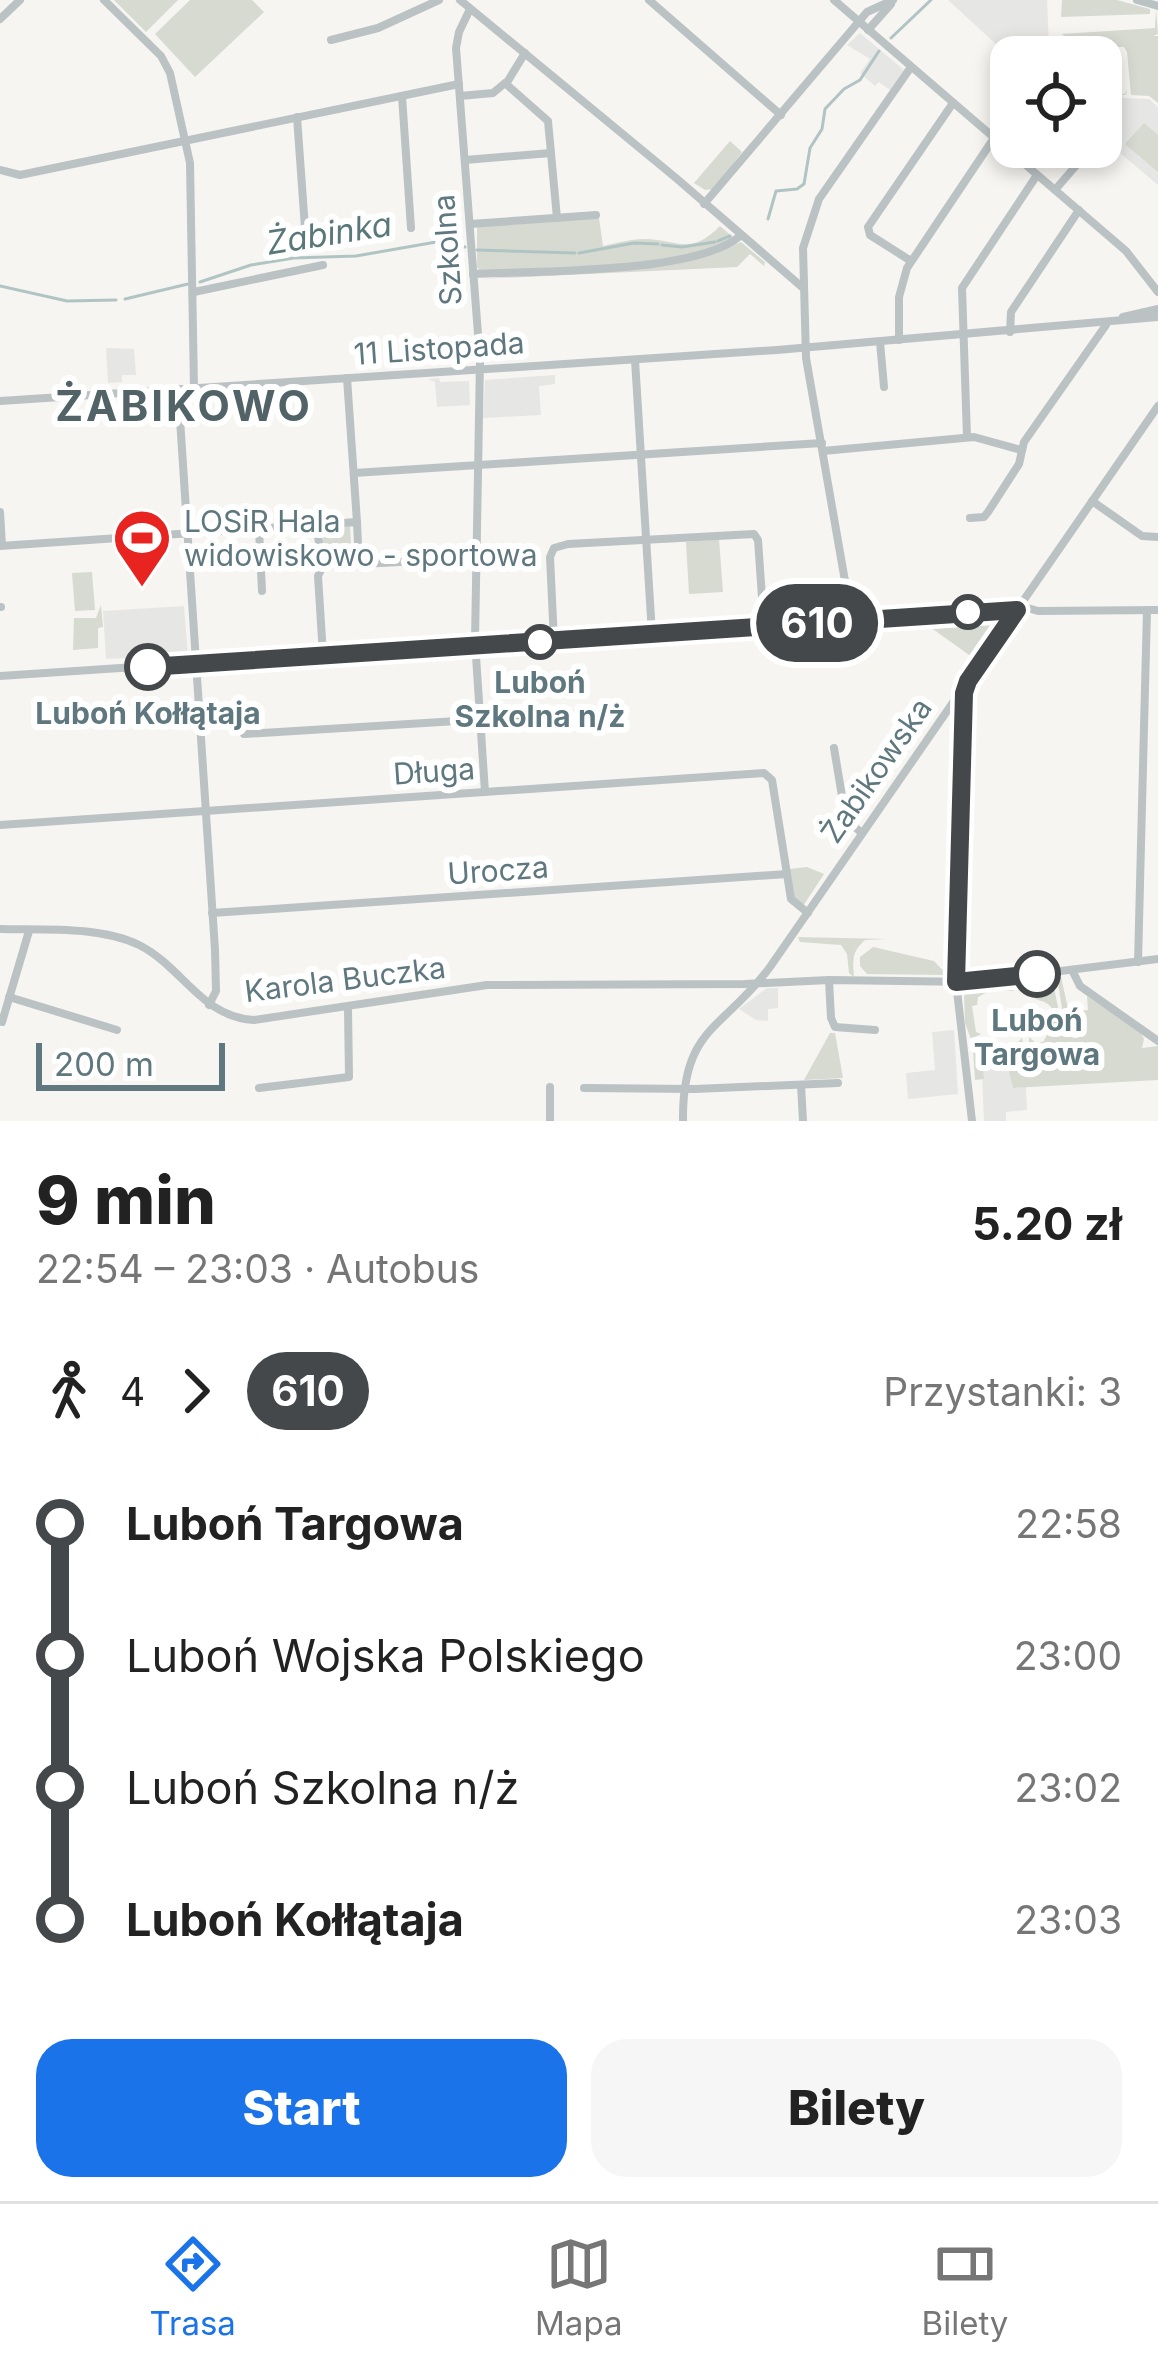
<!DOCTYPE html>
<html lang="pl">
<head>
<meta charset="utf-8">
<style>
	:root { --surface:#fff; --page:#f6f6f6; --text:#222; --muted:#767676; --line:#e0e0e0; --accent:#1a73e8 }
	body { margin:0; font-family:Inter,sans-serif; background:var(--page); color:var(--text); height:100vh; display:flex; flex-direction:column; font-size:45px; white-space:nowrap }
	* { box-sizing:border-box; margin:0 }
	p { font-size:39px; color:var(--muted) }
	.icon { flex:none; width:66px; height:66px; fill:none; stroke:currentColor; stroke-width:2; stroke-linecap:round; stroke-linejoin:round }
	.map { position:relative; height:1121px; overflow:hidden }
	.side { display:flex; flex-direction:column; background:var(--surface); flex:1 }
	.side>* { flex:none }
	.badge { padding:0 24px; border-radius:39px; font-size:42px; line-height:78px }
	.controls { position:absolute; left:990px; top:36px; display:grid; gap:24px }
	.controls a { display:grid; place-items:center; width:132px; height:132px; border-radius:24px; background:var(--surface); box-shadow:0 6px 18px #0003; font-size:60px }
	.scale { position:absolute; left:36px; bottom:30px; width:189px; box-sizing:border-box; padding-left:12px; border:6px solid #5f777e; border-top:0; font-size:33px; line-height:42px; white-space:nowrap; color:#5f777e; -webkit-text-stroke:9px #fff; paint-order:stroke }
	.map>.badge { position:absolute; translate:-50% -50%; box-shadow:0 0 0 6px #fff }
	.legs { display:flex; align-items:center; gap:18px; height:132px; padding:0 36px; font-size:39px }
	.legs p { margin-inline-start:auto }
	.headline { display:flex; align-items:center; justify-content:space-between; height:204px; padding:0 36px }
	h1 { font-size:66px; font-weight:800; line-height:90px }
	.cta { display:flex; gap:24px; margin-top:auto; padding:24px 36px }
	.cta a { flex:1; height:138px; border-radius:36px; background:var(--accent); color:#fff; font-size:48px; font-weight:800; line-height:138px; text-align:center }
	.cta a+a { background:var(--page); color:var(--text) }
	ul { padding:0 36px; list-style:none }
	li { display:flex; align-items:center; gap:42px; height:132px; font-size:45px }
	li i { display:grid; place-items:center; width:18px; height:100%; margin:0 15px; background:currentColor }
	li i::after { content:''; width:30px; height:30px; margin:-15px; border:9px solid; border-radius:50%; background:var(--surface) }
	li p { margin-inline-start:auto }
	li:first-child i { background:linear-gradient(#0000 50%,currentColor 0) }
	li:last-child i { background:linear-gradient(currentColor 50%,#0000 0) }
	.tab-bar { display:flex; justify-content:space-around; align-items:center; height:168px; border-top:3px solid var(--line); background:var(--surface); font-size:33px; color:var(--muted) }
	.tab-bar a { display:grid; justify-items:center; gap:6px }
	.tab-bar .current { color:var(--accent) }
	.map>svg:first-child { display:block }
</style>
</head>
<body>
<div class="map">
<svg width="1158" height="1121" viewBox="0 0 1158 1121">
	<rect width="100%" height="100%" fill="#f6f5f1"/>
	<g fill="#e6e6e5">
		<path d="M948,0H1047L1049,47L1064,48L1065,57L1011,58Z"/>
		<path d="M860,33L904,70L890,90L879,82L875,86L860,73L870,59L847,45Z"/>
		<path d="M1123,98L1149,99L1158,107V185L1107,142Z"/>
		<path d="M106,348L134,349L136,375H122V382L108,383Z"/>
		<path d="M555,375V384L539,386L541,415L483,418L485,380Z"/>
		<path d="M439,378L440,382L469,381L470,405L437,407L435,382L427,379Z"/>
		<path d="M184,606L188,655L106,659L103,611Z"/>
		<path d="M767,988H778V1008L768,1009V1021L756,1020L739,1009Z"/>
		<path d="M954,1030L958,1094L908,1099L906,1073L935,1070L932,1032Z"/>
		<path d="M1005,1050L1013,1088L1026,1087L1027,1110L1006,1112V1121H984L981,1052Z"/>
	</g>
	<g fill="#d6dad1">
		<path d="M114,0H178L146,32Z"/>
		<path d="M190,0H252L264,12L195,77L155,34Z"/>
		<path d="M1062,0H1117L1150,9V14L1061,17Z"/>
		<path d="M1156,9L1158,34L1153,36H1158V103L1149,96L1131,95L1127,52L1124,47H1114L1115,93L1125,94L1127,89L1126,95L1112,94L1123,98L1101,150L1097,147L1103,140L1106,142L1114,119L1110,117L1117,105L1107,117L1101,116V57H1065L1064,48L1049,46L1060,45V39L1066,38L1062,34L1155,28Z"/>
		<path d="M1144,123L1158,135V172L1125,144Z"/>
		<path d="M730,141L742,152L714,189L705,190L694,183Z"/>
		<path d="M599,218L603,246C616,243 631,239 644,239C680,240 690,256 720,226L734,238C666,275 557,266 480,271L477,267V227Z"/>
		<path d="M741,242L765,262L764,266L750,254L737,267L480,279L651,266L708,256Z"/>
		<path d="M350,526L352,560L327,562L321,530Z"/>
		<path d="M719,539L723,592L689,594L686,542Z"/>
		<path d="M92,572L95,610L75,611L72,573Z"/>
		<path d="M101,605L103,627L98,628V648L73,650L74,618H96Z"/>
		<path d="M991,616L997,621L972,657L930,627L929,620Z"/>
		<path d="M807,867L824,874L803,906L795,899L789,869Z"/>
		<path d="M798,937L887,939L865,940C851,952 853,961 854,977L849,973L847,954L841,945L800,942Z"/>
		<path d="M873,947L934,961L947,975L867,974L860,966V957Z"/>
		<path d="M1057,977H1061L1069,1013L1088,1010L1087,996L1141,1033L1144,1039L1142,1048L1158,1046V1080L1013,1088L1004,1050L981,1052L984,1079L975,1080L973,1049L1018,1042L1022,1038L1023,1044H1029V1037L1036,1043L1043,1042L1053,1025L1051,1007C1043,997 1027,1003 1029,986L1036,980L1052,978L1061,1022L1073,1038H1078L1075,1024L1070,1029L1064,1021Z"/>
		<path d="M1008,983L1016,986L1013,991H989L978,997L977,1005L972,1006L976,1032L981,1034L971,1039L965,1023L964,991Z"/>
		<path d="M830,1033H835L843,1078L804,1080Z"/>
	</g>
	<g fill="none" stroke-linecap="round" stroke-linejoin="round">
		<g stroke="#b1c4c4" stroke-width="3">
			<path d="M891,38L931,0"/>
			<path d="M768,219L776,191L797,189L804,184L810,148L822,129L825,109L844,89L860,80L879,51"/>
			<path d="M718,241L730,236"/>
			<path d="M662,245L682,247L715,242"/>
			<path d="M477,250L575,253"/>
			<path d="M579,253L634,243L658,244"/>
			<path d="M200,282L251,265L294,258L356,256L442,241L465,247"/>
			<path d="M0,286L67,301L116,300"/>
			<path d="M125,299L188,284"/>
		</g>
		<g stroke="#bbc2c4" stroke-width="8">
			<path d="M104,0L161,56L170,73L190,163L194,388"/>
			<path d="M460,0L676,178L802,287"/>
			<path d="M649,0L781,115"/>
			<path d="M834,0L1126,251L1158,292"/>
			<path d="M1137,0L1158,6"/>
			<path d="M470,9L459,32L456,48L480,360L475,641L485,792"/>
			<path d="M0,19L20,0"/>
			<path d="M868,30L891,4"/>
			<path d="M331,40L378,28L439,0"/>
			<path d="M525,53L506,84L548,121L557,218"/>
			<path d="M402,96L411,228"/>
			<path d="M460,96L493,93L505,83"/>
			<path d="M297,117L306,242L343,240"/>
			<path d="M1101,136L1105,124"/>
			<path d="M465,160L551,153"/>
			<path d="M0,170L20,175L459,84"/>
			<path d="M1055,190L1092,147"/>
			<path d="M704,204L867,12L893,0"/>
			<path d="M470,224L596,215"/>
			<path d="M911,261L870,235L868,227L953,103"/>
			<path d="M473,274C534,271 696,274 740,236"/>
			<path d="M194,292L323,265"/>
			<path d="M1123,317L1158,309"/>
			<path d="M1010,332L1011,312L1079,210"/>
			<path d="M899,340V297L907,268L994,138"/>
			<path d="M880,342L884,387"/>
			<path d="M635,360L652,634"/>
			<path d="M347,378L357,522"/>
			<path d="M178,389L215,950L216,991L209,1005"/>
			<path d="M0,401L777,350L1158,317"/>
			<path d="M967,437L962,288L1037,175"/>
			<path d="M823,451L974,437L1021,450"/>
			<path d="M354,473L822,443"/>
			<path d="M1092,501L1142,536L1158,537"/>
			<path d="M0,512L2,545"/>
			<path d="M970,518L984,517L988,512L1019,464L1024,442L1106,325"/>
			<path d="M316,525L323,566"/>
			<path d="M259,529L262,591"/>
			<path d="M0,546L357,522L359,566"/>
			<path d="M323,566L476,558"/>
			<path d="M323,566L318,576L323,655"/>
			<path d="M0,607H1"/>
			<path d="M852,621L806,358L803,248L819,199L911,67"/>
			<path d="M554,641L550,557L554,548L568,544L754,534L758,540L764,626"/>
			<path d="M0,676L968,612L1011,613L1024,607L1038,611L1158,610"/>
			<path d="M965,688L956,982L972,1121"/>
			<path d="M244,734L603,712"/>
			<path d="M834,748L846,820L862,833"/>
			<path d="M0,825L764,773L772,780L791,899L808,913"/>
			<path d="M212,913L787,874"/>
			<path d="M0,929C43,930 100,926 139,945C183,967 201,1017 254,1020L487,985L745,984L829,980L972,982L1158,959"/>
			<path d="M1138,962L1147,610"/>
			<path d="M1072,970L1080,986L1158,1041"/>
			<path d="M829,980L831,1018L835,1027L875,1030"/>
			<path d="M9,997L117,1030"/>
			<path d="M2,1022L29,931"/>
			<path d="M801,1085L803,1121"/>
			<path d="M550,1087V1121"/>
			<path d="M259,1088L349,1077L348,1008"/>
			<path d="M584,1088L695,1089L838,1083"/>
			<path d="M683,1121C682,1026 724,1030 770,967L1158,406"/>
		</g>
	</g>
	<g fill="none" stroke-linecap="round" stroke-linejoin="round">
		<g stroke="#fff" stroke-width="27">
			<path id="line-1" d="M148,667L1017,610L968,681L964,693L956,982L1037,974"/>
		</g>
		<use href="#line-1" stroke="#45484a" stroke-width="18"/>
	</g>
	<defs>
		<g id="stadium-pin" transform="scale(3)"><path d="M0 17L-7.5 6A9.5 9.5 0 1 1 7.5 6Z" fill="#e72420" stroke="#fff"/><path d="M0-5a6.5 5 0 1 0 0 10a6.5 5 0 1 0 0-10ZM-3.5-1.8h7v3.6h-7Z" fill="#fff"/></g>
	</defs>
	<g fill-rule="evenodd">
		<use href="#stadium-pin" x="142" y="538"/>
	</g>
	<g fill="#fff" stroke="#45484a" stroke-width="6">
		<circle cx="968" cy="612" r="15"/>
		<circle cx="540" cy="642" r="15"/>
		<circle cx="148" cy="667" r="21"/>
		<circle cx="1037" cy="974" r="21"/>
	</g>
	<g text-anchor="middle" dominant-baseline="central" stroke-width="12" stroke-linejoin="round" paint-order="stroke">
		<g font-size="30" fill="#5f777e" stroke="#fff">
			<text transform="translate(447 250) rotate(-94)">Szkolna</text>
			<text transform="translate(439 348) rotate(-4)">11 Listopada</text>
			<text transform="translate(876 770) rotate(-55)">Żabikowska</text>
			<text transform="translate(434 771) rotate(-4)">Długa</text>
			<text transform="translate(498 870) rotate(-4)">Urocza</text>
			<text transform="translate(345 979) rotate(-7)">Karola Buczka</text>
		</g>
		<g font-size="30" fill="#5f777e" stroke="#fff" text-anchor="start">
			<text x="184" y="521">LOSiR Hala<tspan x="184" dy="34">widowiskowo - sportowa</tspan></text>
		</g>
		<g font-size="30" font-weight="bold" fill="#5f777e" stroke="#fff">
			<text x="540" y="682">Luboń<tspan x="540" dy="34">Szkolna n/ż</tspan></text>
			<text x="148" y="713">Luboń Kołłątaja</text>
			<text x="1037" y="1020">Luboń<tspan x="1037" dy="34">Targowa</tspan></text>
		</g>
		<g font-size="33" font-style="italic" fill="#5a7879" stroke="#fff">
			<text transform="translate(329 233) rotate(-9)">Żabinka</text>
		</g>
		<g font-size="42" font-weight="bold" letter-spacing="3" fill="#526368" stroke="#fff">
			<text x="184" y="405">ŻABIKOWO</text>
		</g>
	</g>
</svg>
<div class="controls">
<a><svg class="icon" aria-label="locate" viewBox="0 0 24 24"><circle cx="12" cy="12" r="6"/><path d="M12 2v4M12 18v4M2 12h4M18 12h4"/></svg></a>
</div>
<div class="scale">200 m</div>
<b class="badge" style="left:817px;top:623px;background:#45484a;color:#fff">610</b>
</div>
<section class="side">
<div class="headline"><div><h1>9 min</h1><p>22:54 – 23:03 · Autobus</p></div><b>5.20 zł</b></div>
<div class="legs"><svg class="icon" aria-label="walk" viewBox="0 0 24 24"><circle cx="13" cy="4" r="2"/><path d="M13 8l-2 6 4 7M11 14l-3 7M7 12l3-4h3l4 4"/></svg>4<svg class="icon" aria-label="forward" viewBox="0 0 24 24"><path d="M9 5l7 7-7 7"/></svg><b class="badge" style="background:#45484a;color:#fff">610</b><p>Przystanki: 3</p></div>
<ul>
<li><i style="color:#45484a"></i><b>Luboń Targowa</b><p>22:58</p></li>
<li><i style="color:#45484a"></i><span>Luboń Wojska Polskiego</span><p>23:00</p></li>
<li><i style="color:#45484a"></i><span>Luboń Szkolna n/ż</span><p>23:02</p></li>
<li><i style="color:#45484a"></i><b>Luboń Kołłątaja</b><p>23:03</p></li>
</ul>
<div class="cta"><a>Start</a><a>Bilety</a></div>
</section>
<nav class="tab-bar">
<a class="current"><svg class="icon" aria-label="directions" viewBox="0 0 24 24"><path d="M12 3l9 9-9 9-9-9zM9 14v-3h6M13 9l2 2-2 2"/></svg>Trasa</a>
<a><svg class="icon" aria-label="map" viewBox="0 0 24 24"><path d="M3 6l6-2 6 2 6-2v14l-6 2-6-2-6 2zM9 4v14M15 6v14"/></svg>Mapa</a>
<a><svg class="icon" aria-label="tickets" viewBox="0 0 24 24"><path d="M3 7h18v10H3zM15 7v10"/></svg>Bilety</a>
</nav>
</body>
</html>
